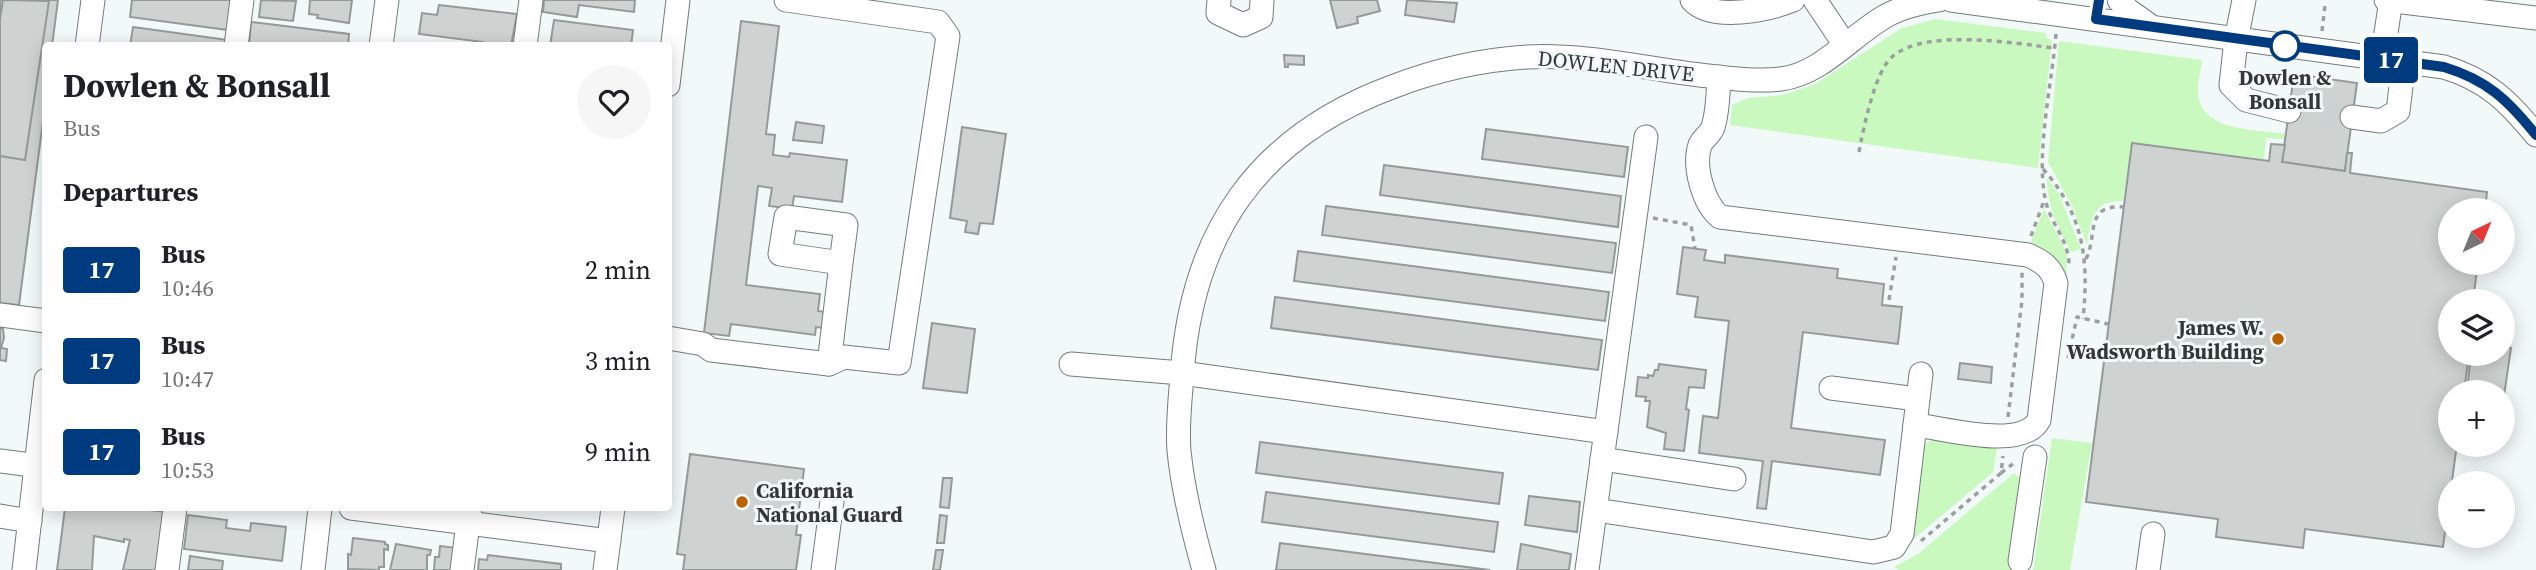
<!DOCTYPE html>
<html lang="en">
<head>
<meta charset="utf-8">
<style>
	:root { --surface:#fff; --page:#f6f6f6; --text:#202124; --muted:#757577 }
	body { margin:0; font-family:"Source Serif 4",serif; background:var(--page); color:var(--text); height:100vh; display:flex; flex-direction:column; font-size:26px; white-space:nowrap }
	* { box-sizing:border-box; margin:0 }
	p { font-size:23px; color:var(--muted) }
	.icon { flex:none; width:38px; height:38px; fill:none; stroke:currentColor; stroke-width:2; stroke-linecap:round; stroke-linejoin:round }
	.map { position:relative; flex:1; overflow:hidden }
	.drawer { position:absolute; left:42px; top:42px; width:630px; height:469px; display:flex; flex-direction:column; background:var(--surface); border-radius:7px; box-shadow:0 4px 18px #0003 }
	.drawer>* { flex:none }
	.badge { padding:0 14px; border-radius:5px; font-size:24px; line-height:46px }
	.needle { width:46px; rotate:43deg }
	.controls { position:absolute; left:2438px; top:198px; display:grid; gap:14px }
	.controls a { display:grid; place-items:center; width:77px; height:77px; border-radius:50%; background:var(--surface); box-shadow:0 4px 18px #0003; font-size:35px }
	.map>.badge { position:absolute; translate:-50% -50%; box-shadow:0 0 0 4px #fff }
	h2 { padding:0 21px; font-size:26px; line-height:63px }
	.round { display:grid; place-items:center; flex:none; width:74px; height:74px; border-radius:37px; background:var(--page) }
	.head { display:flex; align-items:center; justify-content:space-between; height:119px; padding:0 21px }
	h1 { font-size:33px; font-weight:700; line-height:52px }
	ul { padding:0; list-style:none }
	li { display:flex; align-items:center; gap:21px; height:91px; padding:0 21px }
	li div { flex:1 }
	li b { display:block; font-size:26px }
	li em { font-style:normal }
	li .badge { min-width:77px; font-weight:700; text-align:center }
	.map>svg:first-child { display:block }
</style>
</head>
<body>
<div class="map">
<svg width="2536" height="570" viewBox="0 0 2536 570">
	<rect width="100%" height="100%" fill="#f2f9f9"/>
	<g fill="#c9f9bf">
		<path d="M1935,19L2046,33V38L2052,40L2038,168L1730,125L1732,105L1748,98L1783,95L1815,84L1902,28Z"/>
		<path d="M2059,41L2202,60C2201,70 2197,83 2198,93C2201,132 2255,129 2284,134V139L2266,138L2264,159L2132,143L2123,201C2092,200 2091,221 2087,245L2072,206L2048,162Z"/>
		<path d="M2047,178L2059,194L2081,249L2071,252C2058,227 2047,207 2047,178Z"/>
		<path d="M2044,209L2067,253L2066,286L2029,247Z"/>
		<path d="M1942,434L1998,441L1993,472L1908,544L1921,446Z"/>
		<path d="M2052,438L2092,443L2070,570H2033Z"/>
		<path d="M2014,473L2026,483L2027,570H1899L1894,567L1918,554Z"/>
	</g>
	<g fill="#ced3d1" stroke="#949a97" stroke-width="2">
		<path d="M0,0H58L52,46H46V98L19,305L0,303Z"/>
		<path d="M3,0L49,1L25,160L0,156V19Z"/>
		<path d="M132,0H231L228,30L130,17Z"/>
		<path d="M261,0L296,1L293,21L259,17Z"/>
		<path d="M310,0H352L349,23L317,18L318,15L309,14Z"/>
		<path d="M544,0H635L634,12L579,5L577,17L543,12Z"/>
		<path d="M1330,0H1377L1380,11L1357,17L1358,23L1337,28Z"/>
		<path d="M1407,0L1457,3L1454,22L1405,15Z"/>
		<path d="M439,5L517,14L511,46H482L483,42L419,34L422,13L437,15Z"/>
		<path d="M554,20L633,30L631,46H550Z"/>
		<path d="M741,21L779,26L766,134L775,135L773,155L789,157L790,153L847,160L842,202L794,196L792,209L769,206L772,188L758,186L746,285L820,294L818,311L825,312L824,328L816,327L815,335L731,324L729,336L704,333Z"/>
		<path d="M251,22L349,34L348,46H249Z"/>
		<path d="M133,27L228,40L227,46H130Z"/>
		<path d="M1284,55L1304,56V65L1288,64V67H1285Z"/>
		<path d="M2294,74L2357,83L2345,171L2282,162Z"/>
		<path d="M796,122L824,126L822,143L793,140Z"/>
		<path d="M962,127L1006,134L993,224L980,223L978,234L965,232L967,221L950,218Z"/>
		<path d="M1486,129L1628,147L1624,177L1482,159Z"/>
		<path d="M2132,143L2269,161L2271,144L2285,145L2282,162L2345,171L2347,153H2352L2350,173L2487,192L2485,210H2450V262H2478L2473,301H2450V354H2469L2464,392H2450V444H2457L2443,547L2305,529L2303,548L2216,537L2218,519L2086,502Z"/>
		<path d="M1384,165L1621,196L1618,227L1380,195Z"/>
		<path d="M1326,206L1616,243L1612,273L1322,235Z"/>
		<path d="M1683,247L1706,250L1704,260L1725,263V255L1838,269L1837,278L1884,284L1882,305L1902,307L1898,344L1803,332L1791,428L1885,440L1880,475L1772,461L1766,509L1757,508L1763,461L1699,453L1703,416L1718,418L1729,321L1695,317L1698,297L1677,294Z"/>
		<path d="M1298,251L1609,292L1605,321L1294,281Z"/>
		<path d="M1275,297L1602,340L1598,370L1271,328Z"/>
		<path d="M932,323L975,329L967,393L923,388Z"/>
		<path d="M0,328L3,329L4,338L1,348L7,349L6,361L0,360Z"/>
		<path d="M2502,347L2511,348L2504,396L2502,392L2467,391L2471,354H2502Z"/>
		<path d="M1960,363L1992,367L1991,383L1958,379Z"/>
		<path d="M1659,364L1706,370L1704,388L1689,387L1686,409L1689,410L1684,451L1664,449L1666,433L1647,427L1650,401H1645L1646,397L1636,396L1638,377L1648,378V375L1653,376L1655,370H1658Z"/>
		<path d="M1260,442L1503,473L1499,504L1256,473Z"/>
		<path d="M690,454L804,469L796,535H801L796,570H683L685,555L677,554Z"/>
		<path d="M943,478H952L949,508L940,507Z"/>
		<path d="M1266,492L1498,522L1494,552L1262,522Z"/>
		<path d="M1529,496L1580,502L1577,532L1525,525Z"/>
		<path d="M65,508H133L167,512L159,570H123L130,540L124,539V542L94,536L92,570H57Z"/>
		<path d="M188,515L227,520L226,528L250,531L251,523L286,527L282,561L184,549Z"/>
		<path d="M940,515L947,516L944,543H937Z"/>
		<path d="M353,538L385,542V544L388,545V550L384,549V567H379V570L348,569V554L351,555Z"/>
		<path d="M1280,543L1490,570H1276Z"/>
		<path d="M396,544L431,550L430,555H427V570H390Z"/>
		<path d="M1521,544L1571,554L1569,570H1517Z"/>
		<path d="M440,546L457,548L454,570H434L435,557H439Z"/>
		<path d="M936,550H943L940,570H933Z"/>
		<path d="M488,555L561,564V570H478L479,559L487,560Z"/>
		<path d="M190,556L223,561L222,570H188Z"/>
	</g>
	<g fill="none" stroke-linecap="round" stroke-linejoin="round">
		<path stroke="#ccd2d2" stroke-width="23" stroke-dasharray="23 11" stroke-linecap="butt" d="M2289,111L2352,117"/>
		<g stroke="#757b7b" stroke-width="25">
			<g id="minor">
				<path d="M1219,0L1218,13L1243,25L1261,17L1262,0"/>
				<path d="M1692,0C1712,22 1769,10 1793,0"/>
				<path d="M1815,0L1845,45"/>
				<path d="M1951,0L2444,67C2487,80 2508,101 2536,135"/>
				<path d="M2119,0L2128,10L2149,25"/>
				<path d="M2244,0L2236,40L2231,85L2246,100L2289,111"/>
				<path d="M2386,0L2536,18"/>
				<path d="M87,46L93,0"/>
				<path d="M236,46L242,0"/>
				<path d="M381,46L387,0"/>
				<path d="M525,46L531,0"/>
				<path d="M2382,59L2391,0"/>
				<path d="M1719,77C1718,93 1718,112 1713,127C1711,134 1703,138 1700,145C1693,166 1703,203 1720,217L2028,255C2043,262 2051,267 2056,283L2039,420C2022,451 1945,428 1915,425"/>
				<path d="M668,85L678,0"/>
				<path d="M2352,117L2381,121L2398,111L2404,62"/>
				<path d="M0,315L46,321"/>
				<path d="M668,338L703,344L711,350L829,364L844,357L899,363L948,36L938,22L786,0"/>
				<path d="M829,364L841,263L780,254L786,217L846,225L841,263"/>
				<path d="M1071,364L1182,373L1606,432"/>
				<path d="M1831,388L1917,399"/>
				<path d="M1602,459L1734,479"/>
				<path d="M0,461L46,467"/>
				<path d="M351,508L609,541"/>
				<path d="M1596,510L1873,552L1894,547L1902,534L1921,374"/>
				<path d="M0,516L30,521"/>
				<path d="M2020,561L2035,457"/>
				<path d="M24,570L46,380"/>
				<path d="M167,570L175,508"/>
				<path d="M313,570L320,508"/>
				<path d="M462,570L470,508"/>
				<path d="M605,570L613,508"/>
				<path d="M823,570L832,501"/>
				<path d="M1204,570C1193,531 1183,492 1179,451C1177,426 1180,401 1182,376C1191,234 1257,137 1392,87C1436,70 1480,60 1527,57C1584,54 1643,68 1700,75C1726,78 1754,82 1781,79C1821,74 1850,37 1884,17C1901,7 1919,3 1939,0"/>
				<path d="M1587,570L1646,137"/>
				<path d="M2148,570L2153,534"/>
			</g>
		</g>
		<g stroke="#9b9f9f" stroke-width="3.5" stroke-dasharray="5 5" stroke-linecap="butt">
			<path d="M2322,31L2325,5"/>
			<path d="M2056,34C2052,83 2036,151 2045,198C2049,222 2069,240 2069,264"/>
			<path d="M1859,152C1863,130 1875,71 1892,57C1924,28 2014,43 2054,48"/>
			<path d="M2043,169C2084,215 2089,260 2083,319"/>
			<path d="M1653,218L1691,225L1695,249"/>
			<path d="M2031,236L2044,201"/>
			<path d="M2086,259C2098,235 2084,204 2124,207"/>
			<path d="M1889,300L1896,257"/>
			<path d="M2068,358L2077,317L2108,324"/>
			<path d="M2008,417L2022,300V272"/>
			<path d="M2001,473L2014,463"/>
			<path d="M1921,541L2001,473L2003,456"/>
		</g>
		<use href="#minor" stroke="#fff" stroke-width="23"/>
	</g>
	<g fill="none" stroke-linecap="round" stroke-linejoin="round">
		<g stroke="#fff" stroke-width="16">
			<path id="line" d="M2099,0L2096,19L2444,67C2487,80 2508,100 2536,135"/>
		</g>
		<use href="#line" stroke="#003b80" stroke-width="10"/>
	</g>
	<circle fill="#fff" stroke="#003b80" stroke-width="3.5" cx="2285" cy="46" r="14"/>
	<g fill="#bb6200" stroke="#f2f9f9" stroke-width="2.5">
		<circle cx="2278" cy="339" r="7"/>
		<circle cx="742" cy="502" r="7"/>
	</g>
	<g text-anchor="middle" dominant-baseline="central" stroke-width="6" stroke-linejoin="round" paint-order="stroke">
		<g font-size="21" fill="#353737" stroke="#f2f9f9">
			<text transform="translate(1616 66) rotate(6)">DOWLEN DRIVE</text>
		</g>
		<g font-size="21" font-weight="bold" fill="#353737" stroke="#f2f9f9">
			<text x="2285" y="77">Dowlen &amp;<tspan x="2285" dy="24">Bonsall</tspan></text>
		</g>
		<g font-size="21" font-weight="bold" fill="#353737" stroke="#f2f9f9" text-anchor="end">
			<text x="2264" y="327">James W.<tspan x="2264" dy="24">Wadsworth Building</tspan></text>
			<text x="756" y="490" text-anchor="start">California<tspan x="756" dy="24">National Guard</tspan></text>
		</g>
	</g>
</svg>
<div class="controls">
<a><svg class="needle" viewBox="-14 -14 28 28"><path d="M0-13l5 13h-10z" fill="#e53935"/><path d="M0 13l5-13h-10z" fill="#757577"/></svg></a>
<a><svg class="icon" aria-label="layers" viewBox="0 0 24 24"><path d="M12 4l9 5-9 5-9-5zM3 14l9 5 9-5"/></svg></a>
<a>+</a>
<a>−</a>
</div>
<b class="badge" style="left:2391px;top:60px;background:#003b80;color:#fff">17</b>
<section class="drawer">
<div class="head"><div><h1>Dowlen &amp; Bonsall</h1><p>Bus</p></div><a class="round"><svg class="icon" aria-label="heart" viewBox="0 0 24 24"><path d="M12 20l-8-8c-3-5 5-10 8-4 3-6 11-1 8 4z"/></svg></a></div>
<h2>Departures</h2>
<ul>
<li><span class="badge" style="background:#003b80;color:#fff">17</span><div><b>Bus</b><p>10:46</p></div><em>2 min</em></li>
<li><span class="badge" style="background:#003b80;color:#fff">17</span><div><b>Bus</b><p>10:47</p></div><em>3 min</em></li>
<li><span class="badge" style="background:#003b80;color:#fff">17</span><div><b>Bus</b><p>10:53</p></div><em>9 min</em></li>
</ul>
</section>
</div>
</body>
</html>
